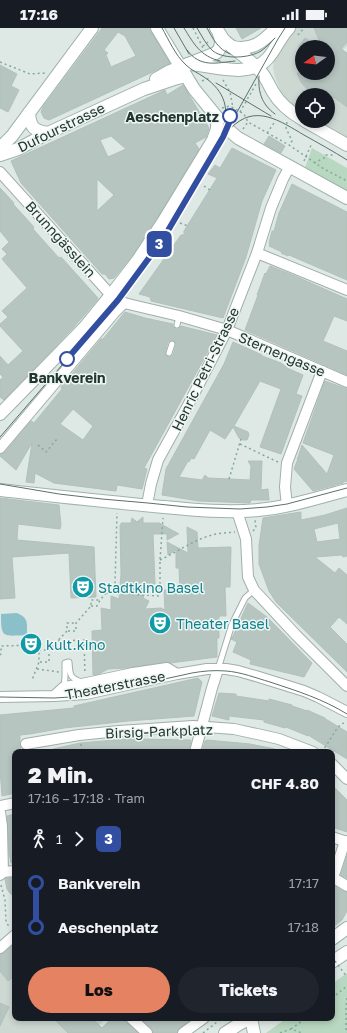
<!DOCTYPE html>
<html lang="de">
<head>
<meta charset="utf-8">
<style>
	:root { --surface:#171b24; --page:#20242c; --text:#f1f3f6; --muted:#9ea1a6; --accent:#e48261 }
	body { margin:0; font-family:"Golos Text",sans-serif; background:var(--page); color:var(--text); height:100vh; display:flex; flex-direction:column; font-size:15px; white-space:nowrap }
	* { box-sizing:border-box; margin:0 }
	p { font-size:13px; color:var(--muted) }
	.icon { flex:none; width:22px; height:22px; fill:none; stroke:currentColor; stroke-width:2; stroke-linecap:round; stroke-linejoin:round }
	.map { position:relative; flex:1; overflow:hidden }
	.drawer { position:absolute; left:12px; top:721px; width:323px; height:272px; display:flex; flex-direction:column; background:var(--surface); border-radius:8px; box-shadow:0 2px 6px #0003 }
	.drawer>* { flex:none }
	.badge { padding:0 8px; border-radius:6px; font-size:14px; line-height:26px }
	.needle { width:26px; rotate:255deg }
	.buttons { position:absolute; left:295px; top:12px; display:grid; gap:8px }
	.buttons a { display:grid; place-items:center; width:40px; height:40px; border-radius:50%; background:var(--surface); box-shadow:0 2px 6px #0003; font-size:20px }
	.map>.badge { position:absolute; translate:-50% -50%; box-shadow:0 0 0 2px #fff }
	.legs { display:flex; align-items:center; gap:6px; height:44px; padding:0 16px; font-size:13px }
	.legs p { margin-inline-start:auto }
	.summary { display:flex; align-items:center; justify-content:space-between; height:68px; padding:0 16px }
	h1 { font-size:22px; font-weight:800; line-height:30px }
	.primary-button { display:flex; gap:8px; margin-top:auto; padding:8px 16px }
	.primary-button a { flex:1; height:46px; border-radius:24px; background:var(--accent); color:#111; font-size:16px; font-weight:800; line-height:46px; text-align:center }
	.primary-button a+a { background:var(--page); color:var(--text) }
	ul { padding:0 16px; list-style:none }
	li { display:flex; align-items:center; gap:14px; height:44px; font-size:15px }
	li i { display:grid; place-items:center; width:6px; height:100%; margin:0 5px; background:currentColor }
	li i::after { content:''; width:10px; height:10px; margin:-5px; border:3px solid; border-radius:50%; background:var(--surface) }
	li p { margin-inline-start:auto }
	li:first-child i { background:linear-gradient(#0000 50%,currentColor 0) }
	li:last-child i { background:linear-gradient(currentColor 50%,#0000 0) }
	.status { display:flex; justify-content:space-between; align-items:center; height:28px; padding:0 20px; background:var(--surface); direction:ltr }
	.status svg { height:11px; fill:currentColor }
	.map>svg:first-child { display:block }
</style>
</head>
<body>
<div class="status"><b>17:16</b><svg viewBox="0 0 49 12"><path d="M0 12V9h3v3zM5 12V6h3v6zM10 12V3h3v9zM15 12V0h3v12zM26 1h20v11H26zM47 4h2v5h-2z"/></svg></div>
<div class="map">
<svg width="347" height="1005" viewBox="0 0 347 1005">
	<rect width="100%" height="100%" fill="#dee8e4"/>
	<g fill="#cdd8d3" fill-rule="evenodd">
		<path d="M293,0H347V18L343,22L347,25V111L316,93H328V67H302V84L291,75L281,64L275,49L273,40L274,31ZM302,19H328V45H302Z"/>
		<path d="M15,913V990H106L92,1004L93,1005H0V925Z"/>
	</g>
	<g fill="#b9d8c1">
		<path d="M312,120L347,140V164L305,140Z"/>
		<path d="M347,945V1005H266L287,990H332V956Z"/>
	</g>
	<path fill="#8bbfc9" d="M17,585C29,590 27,596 27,607C3,608 1,611 1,586Z"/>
	<g fill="#b7c5c0" stroke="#b2c1bb" fill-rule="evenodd">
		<path d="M102,0H149L151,4L170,35L157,42L49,92L44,90L41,84L43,79ZM118,4L125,8L136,28L111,39L106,27L108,25L104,22Z"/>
		<path d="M236,0H261L242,11Z"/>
		<path d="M314,0H347V14L341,21L347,25V79L335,70H328V67H317L315,66L307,61L301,54L297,45H328V19H322Z"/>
		<path d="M305,10L318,19H298Z"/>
		<path d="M0,37L17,46L11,58L19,62L8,84L0,80Z"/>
		<path d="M183,57L209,100L206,109L195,115L199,121L157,190L132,228L114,250L109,251L105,246H102L21,155L11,133L165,62L167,67ZM111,108L126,121L108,129L100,112ZM97,151L114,167L97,183Z"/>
		<path d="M269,108L285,118L281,125L264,116Z"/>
		<path d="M232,120L276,142L262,173L246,229L223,290L151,273L150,269L139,266L181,207H184V203L217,150L208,146L215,137L220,140Z"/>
		<path d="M292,156L347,184V252L289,227L288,228L281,225L282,224L269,218L270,215H269L272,203H274L279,185Z"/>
		<path d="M0,160L14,175L13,176L34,199L33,201L59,230L61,229L98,270L97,272L73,300L4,372L0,369V352L3,349L0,346V328L8,337L23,323L0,298V296L8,289L2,283L27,260L2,231L7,226L2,221L9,214L0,203Z"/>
		<path d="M270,238L295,248L347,271V293L334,288L323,313L347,323V347L245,302L258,267H257L265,245L266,246Z"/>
		<path d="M125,284L145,290L173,296V299L176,301H179L181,298L217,307L144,440L147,441L142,461L117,457L116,463L54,455L35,445L34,455L26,454L32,415L16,442L0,428V427L5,424L31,393L34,395L62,361L61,359L101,311H103ZM171,312L175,313L176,317L173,327L170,329H168L166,327L165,324L168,314ZM73,381L93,398L83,412L60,396Z"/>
		<path d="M233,314L262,327V328L281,335L289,341L303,347L296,366L302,368L281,426L260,419L281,361L260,353L234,398L248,404L249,407L247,412H243L239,410L233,399L225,411L210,402L194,431L191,430L189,434L188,433L179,449L202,452L205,447L208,450L250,452L251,438L248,433H262L261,462L268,461L269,472H251L250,475L199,473L162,467L166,441L224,336Z"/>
		<path d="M325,353L347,361V453L343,454V455L313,463L294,441L297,433L302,434L297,432L302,417L327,446L334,427L303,415Z"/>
		<path d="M0,470L59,477L61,497L60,501L18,496L17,512L94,519L96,569L71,570L69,525L12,529L15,570L0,571Z"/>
		<path d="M347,480V528L343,529L342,527L315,529L335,545L339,540L347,547V596L339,589L330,599L347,616V644L276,574L269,563L259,536V517L263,490L301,484V492L325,487ZM338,495L340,511L317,514L314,501Z"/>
		<path d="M143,489V495H159L179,506H178L167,512V506H153L155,556H148L143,570L149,573L145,581L161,580L165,582L164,562H180L179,540H176V522L168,527L167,514L188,525L187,499L197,504L198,520L231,519L230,559H225L226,588H219V610H217V629L178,634L171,635L166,634L126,640L108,641L99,646L93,647L92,603L102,602L101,580L111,582V568L119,571L121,546L120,497H121V495H131L132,490L137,494Z"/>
		<path d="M248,575L267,589L312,635L304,649L250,636L251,632L233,624L237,614L231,611L233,608Z"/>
		<path d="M198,650L202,654L194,688L128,693L64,700L30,706L20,707V717L21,724H15V765L2,768L0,742V687L74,680V678Z"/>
		<path d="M219,665L236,666V668L269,673V671L292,677V678L307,683V682L325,690H324L347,704V731L308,707V708L286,699L285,700L264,694V692L229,688V692L212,688Z"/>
		<path d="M126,709H135V711L191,712L189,724H53V721L80,715L126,711Z"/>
		<path d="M207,712L250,716L275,721L274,724H202L205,713Z"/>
		<path d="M332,757L347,772V804L332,799Z"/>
		<path d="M15,786V834L11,835L9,824L8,798L7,788Z"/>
		<path d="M347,828V850L341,847Z"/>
		<path d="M6,850H15V870L9,864L7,861L5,851Z"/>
		<path d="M332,857L344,864H347V883L342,892L332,900Z"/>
		<path d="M15,916V948L8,953L0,943V926L4,925Z"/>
		<path d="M0,975L9,979L0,998Z"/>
		<path d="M53,990H92L102,1000L112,990H125L127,995L138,1005H68Z"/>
		<path d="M140,990H193L179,1000L177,1005H153L151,1000Z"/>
	</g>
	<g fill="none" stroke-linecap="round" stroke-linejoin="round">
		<g stroke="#a2afab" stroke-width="7">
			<g id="lane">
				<path d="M177,297L179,288"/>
				<path d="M169,325L172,316"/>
				<path d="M218,641L232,596L245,570L254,562"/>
				<path d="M64,659L65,649V635L69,634C70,646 69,650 82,654"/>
			</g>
		</g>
		<g stroke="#a2afab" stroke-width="12">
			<g id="street">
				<path d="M0,144L109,265L124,275L179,288L227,302L347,354"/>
				<path d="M257,225L347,262"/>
				<path d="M0,420L115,284L124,275"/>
				<path d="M147,477L151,456L158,432L185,383L227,302L257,225L271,180L283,151L290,138"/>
				<path d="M287,478L285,459L287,435L322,343"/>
				<path d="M237,483L246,511L248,549L254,562L296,607L347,658"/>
				<path d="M54,668L64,659L77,657L133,645L167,640L177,646"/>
				<path d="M0,669L54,668L86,666L177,646L207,641H226L238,643L259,649L304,663L318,669L347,684"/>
				<path d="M26,716L79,707L119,703L193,698L234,701L257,706L279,711L313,724"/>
				<path d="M195,724L212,660L218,641"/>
				<path d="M332,736L347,751"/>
				<path d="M0,778L15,775"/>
				<path d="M0,784L2,798L3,844"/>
				<path d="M332,809L347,814"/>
				<path d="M332,845L335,844L345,813"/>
				<path d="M0,847L3,844L15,843"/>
				<path d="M332,849L347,858"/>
				<path d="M0,920L15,907"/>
				<path d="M131,990L147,1005"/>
				<path d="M183,1005L204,990"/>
			</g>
		</g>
		<g stroke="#9fb3ac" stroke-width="14">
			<g id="secondary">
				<path d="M157,0L194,61L225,99L238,110L347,170"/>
				<path d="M216,0L223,11L226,14C238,24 252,33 262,45C266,50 269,57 273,64C280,76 290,84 302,91"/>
				<path d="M232,19C252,23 263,14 276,0"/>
				<path d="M188,36C212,37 249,52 268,30C276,21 280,9 289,0"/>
				<path d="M156,51L170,43L216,25C222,20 222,13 219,6"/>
				<path d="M29,85C30,99 34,103 48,105"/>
				<path d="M305,93L347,117"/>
				<path d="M0,120L12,108L92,0"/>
				<path d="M0,127L18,121L48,105L144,61L174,51L186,48"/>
				<path d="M0,386L84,300L111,267L138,232L163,194L213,112L217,101V90"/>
				<path d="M0,462C55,468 109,474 164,479C195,482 227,485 258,482C289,479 317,470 347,462"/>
				<path d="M332,911L347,900"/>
				<path d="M332,934L347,924"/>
				<path d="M252,995L254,1005"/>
				<path d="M225,1005L241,995L251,990"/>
			</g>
		</g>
		<g stroke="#82a99d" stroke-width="1.5" stroke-dasharray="2 3" stroke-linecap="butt">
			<path d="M193,0L203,20"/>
			<path d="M298,7L304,0"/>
			<path d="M203,18L208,14"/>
			<path d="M0,34L30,46L45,45"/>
			<path d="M223,52L230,64L233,80"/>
			<path d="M202,53L210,50"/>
			<path d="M222,80L230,78L244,86L248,94L289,117L324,141L347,153"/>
			<path d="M240,84L256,56"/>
			<path d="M287,94L286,100L292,113L289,117"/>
			<path d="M243,101L248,94"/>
			<path d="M267,105L274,95"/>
			<path d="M304,133L312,115"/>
			<path d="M314,135L326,129V127H333"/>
			<path d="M204,158L210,162"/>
			<path d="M180,195L188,198"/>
			<path d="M162,224L167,228"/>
			<path d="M240,416L278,434"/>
			<path d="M38,417L46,424L57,411"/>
			<path d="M229,451L241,411"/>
			<path d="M253,503L256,500L255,492"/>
			<path d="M160,532C177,524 192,513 209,508C217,505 226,505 235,504"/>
			<path d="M107,565L160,568V532L163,490"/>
			<path d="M91,578H97L100,572L115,555L117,485"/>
			<path d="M68,603H76V595L91,578V572H100"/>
			<path d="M58,613L84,612L85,646"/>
			<path d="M39,622H49"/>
			<path d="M0,627L1,626V618L39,617V634L32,652"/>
			<path d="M40,634H49V622L67,603V595H76"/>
			<path d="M37,641L59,644"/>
			<path d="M81,716L82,724"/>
			<path d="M322,724L338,699L345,694"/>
			<path d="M1,857L5,872L6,894L10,900"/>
			<path d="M332,970L347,958"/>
			<path d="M347,970L346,980V1003L347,1005"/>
			<path d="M291,1001L306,990"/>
			<path d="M203,1005L222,990"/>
			<path d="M280,1005L291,1001L302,1005"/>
		</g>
		<use href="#lane" stroke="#fff" stroke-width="5"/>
		<use href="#street" stroke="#fff" stroke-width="10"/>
		<use href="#secondary" stroke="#fff" stroke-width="12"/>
		<g stroke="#5b726c" stroke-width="1">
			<path d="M162,0C169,12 175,27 186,37C191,42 198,45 204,49C225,63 231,82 221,105"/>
			<path d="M174,0L189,26"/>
			<path d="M184,0C194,16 200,28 220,33"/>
			<path d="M197,0C202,8 206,17 213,23C225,32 250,30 261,23C267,19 271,14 275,10"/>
			<path d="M207,0C213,11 218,21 230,26"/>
			<path d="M187,22C200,40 216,35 235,33"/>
			<path d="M259,48C258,63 261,76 275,86"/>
			<path d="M216,55L271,88"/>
			<path d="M231,100C255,75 280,93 304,107C318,115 333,123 347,132"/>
			<path d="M0,409L118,272L163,211L223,109L278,11L285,0"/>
			<path d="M0,456L59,466L102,471L148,475L187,479L240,481L267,479L287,476L347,460"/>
			<path d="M0,669L54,670L87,668L192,645C203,643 214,642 226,643C241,644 256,650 270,654C297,663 323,671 347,686"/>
		</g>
		<path stroke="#82a99d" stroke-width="1.5" stroke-dasharray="2 3" stroke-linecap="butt" d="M332,929L347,949"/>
	</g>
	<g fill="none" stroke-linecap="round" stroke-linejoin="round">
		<g stroke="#fff" stroke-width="9">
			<path id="line-1" d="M67,331L118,272L163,211L223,109L229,95L230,88"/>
		</g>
		<use href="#line-1" stroke="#324ea1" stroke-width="6"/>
	</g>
	<defs>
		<g id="theatre-disc" transform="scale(1.15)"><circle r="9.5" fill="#0f9aa8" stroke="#eef5f2"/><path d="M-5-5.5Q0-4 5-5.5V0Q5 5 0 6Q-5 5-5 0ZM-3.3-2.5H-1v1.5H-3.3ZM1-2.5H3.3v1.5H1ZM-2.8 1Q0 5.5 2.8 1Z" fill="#fff"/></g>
	</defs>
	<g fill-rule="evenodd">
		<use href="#theatre-disc" x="83" y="559"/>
		<use href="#theatre-disc" x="160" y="595"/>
		<use href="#theatre-disc" x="31" y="616"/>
	</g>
	<g fill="#fff" stroke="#324ea1" stroke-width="2">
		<circle cx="230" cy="88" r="7"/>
		<circle cx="67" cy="331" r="7"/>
	</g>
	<g text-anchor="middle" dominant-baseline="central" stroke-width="3" stroke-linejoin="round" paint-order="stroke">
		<g font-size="14" font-weight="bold" fill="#213631" stroke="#eef5f2" text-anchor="end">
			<text x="219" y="88">Aeschenplatz</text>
			<text x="67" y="349" text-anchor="middle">Bankverein</text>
		</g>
		<g font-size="14" fill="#213631" stroke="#eef5f2">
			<text transform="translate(61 99) rotate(-26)">Dufourstrasse</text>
			<text transform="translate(61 211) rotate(48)">Brunngässlein</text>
			<text transform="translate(282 326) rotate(23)">Sternengasse</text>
			<text transform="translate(205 341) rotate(-64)">Henric Petri-Strasse</text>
			<text transform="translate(115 657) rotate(-11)">Theaterstrasse</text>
			<text transform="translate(159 703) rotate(-2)">Birsig-Parkplatz</text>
		</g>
		<g font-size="14" fill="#0d838f" stroke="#eef5f2" text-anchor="start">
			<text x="98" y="559">Stadtkino Basel</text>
			<text x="176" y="595">Theater Basel</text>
			<text x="46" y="616">kult.kino</text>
		</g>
	</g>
</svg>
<div class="buttons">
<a><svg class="needle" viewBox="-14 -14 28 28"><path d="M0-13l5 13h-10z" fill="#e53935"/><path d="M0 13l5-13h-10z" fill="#9ea1a6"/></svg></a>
<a><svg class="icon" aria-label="locate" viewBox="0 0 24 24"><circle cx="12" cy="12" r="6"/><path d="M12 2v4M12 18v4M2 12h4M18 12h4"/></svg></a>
</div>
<b class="badge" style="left:159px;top:216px;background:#324ea1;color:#fff">3</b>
<section class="drawer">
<div class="summary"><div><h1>2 Min.</h1><p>17:16 – 17:18 · Tram</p></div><b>CHF 4.80</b></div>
<div class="legs"><svg class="icon" aria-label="walk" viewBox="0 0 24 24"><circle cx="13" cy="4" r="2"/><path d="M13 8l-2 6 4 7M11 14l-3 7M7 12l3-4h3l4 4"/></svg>1<svg class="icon" aria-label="forward" viewBox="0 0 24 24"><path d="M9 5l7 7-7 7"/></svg><b class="badge" style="background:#324ea1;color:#fff">3</b></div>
<ul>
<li><i style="color:#324ea1"></i><b>Bankverein</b><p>17:17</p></li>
<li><i style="color:#324ea1"></i><b>Aeschenplatz</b><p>17:18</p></li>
</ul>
<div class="primary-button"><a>Los</a><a>Tickets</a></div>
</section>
</div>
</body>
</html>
